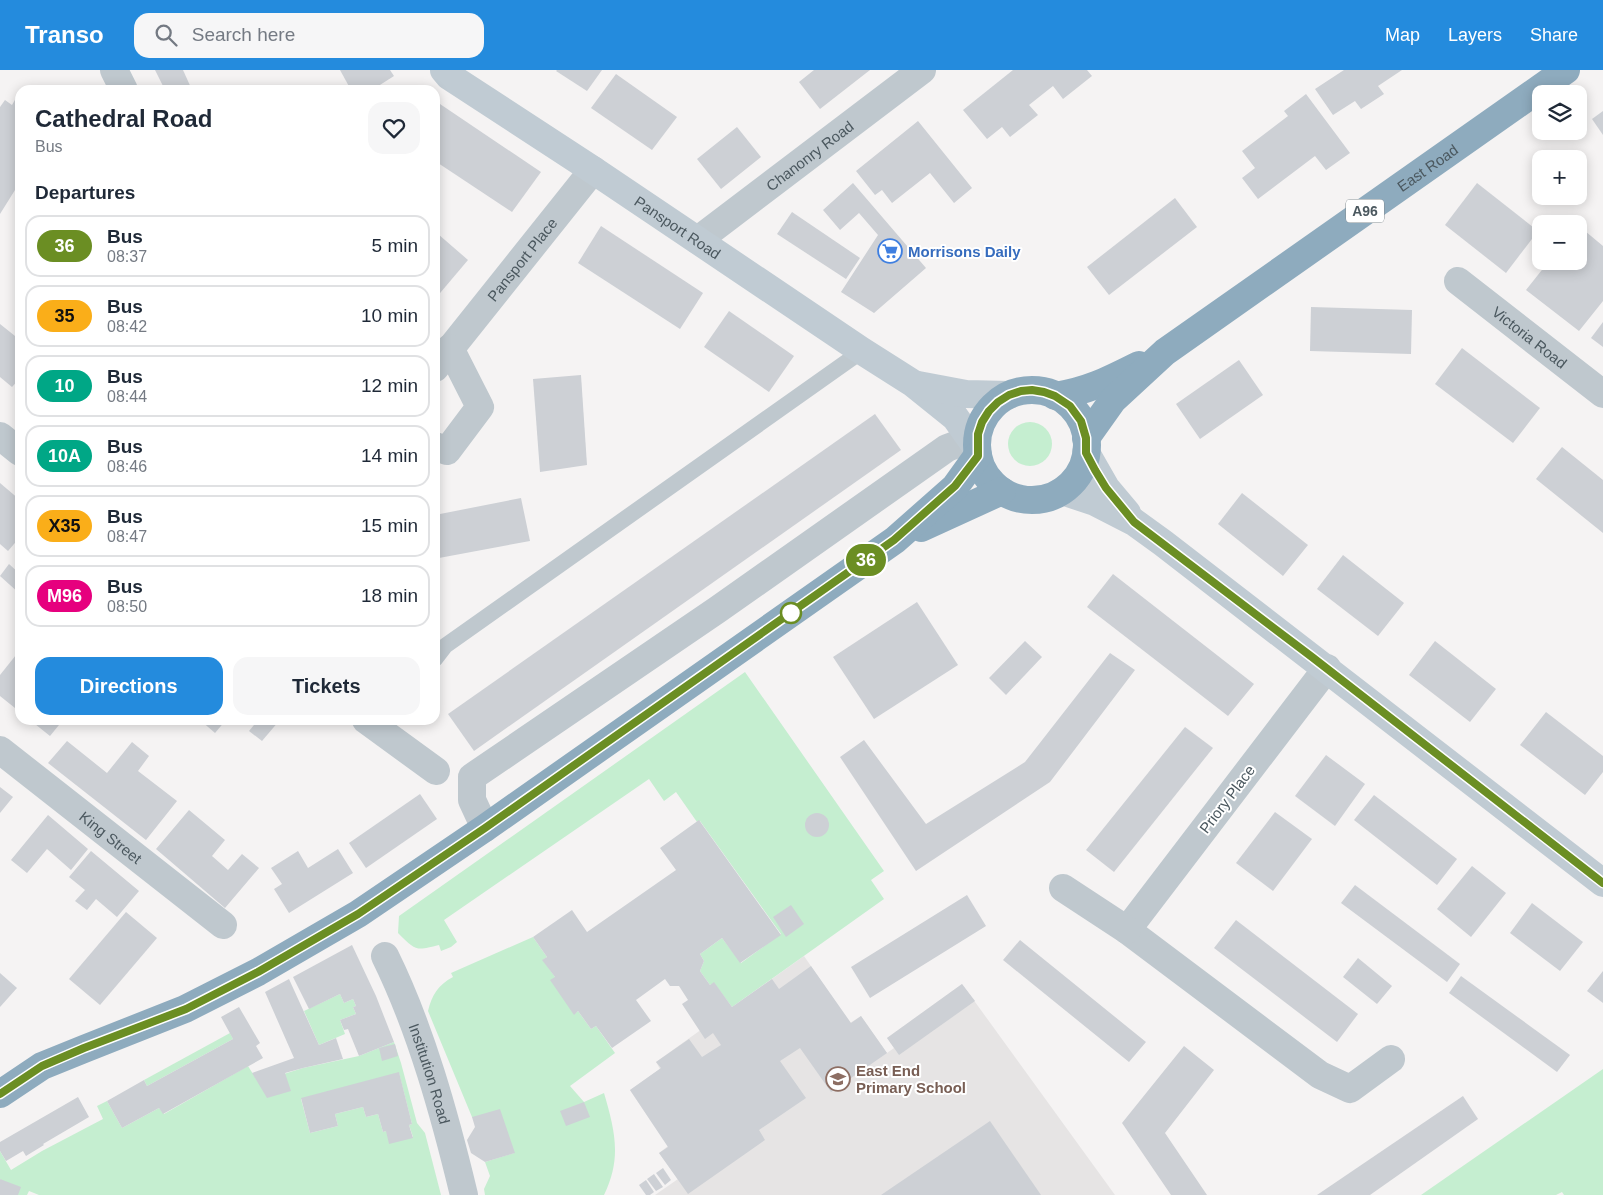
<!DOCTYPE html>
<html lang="en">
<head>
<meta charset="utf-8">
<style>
	:root { --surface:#fff; --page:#f6f6f7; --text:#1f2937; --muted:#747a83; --line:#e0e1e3; --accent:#248bdd }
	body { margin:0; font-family:Arial,sans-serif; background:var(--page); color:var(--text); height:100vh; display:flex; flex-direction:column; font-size:19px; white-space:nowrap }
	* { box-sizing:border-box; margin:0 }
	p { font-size:16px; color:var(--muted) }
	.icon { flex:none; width:28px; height:28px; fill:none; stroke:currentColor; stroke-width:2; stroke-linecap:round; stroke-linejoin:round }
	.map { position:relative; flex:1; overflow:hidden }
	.drawer { position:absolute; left:15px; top:15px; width:425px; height:640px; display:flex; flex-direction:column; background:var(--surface); border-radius:15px; box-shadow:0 2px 12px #0003 }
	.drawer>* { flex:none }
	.badge { padding:0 10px; border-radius:16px; font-size:18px; line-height:32px }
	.tools { position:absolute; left:1532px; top:15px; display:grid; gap:10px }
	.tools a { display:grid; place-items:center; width:55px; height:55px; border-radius:10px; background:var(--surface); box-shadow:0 2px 12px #0003; font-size:25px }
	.map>.badge { position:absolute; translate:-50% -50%; box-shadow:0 0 0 2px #fff }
	h2 { padding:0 20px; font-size:19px; line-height:45px }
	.round { display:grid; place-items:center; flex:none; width:52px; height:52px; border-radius:15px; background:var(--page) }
	.head { display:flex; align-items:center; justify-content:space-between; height:85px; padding:0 20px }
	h1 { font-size:24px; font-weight:800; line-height:38px }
	.button { display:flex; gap:10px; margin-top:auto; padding:10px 20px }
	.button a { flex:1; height:58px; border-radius:15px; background:var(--accent); color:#fff; font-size:20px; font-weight:800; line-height:58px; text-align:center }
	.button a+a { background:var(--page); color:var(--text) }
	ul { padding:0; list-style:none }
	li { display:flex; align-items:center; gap:15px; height:62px; margin:0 10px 8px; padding:0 10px; border:2px solid var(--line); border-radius:15px }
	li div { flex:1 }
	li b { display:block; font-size:19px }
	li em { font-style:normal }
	li .badge { min-width:55px; font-weight:700; text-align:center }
	header { display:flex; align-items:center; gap:30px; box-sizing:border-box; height:70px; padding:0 25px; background:var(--accent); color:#fff }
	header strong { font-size:24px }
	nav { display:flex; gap:28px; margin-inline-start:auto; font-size:18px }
	.search { width:350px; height:45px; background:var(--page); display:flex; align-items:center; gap:12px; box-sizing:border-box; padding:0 18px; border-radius:15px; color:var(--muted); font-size:19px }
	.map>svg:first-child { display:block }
</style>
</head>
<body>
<header>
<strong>Transo</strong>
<div class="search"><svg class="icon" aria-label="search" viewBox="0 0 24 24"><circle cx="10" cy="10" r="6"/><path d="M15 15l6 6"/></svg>Search here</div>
<nav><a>Map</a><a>Layers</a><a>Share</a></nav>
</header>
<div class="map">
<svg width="1603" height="1125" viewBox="0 0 1603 1125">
	<rect width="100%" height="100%" fill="#f5f3f3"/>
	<path fill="#e6e4e4" d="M804,886L850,953L861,946L887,983L894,978L887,968L962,914L1115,1125H655L678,1109L659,1083L668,1076L630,1020L660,999L656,992Z"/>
	<g fill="#c5eed0" fill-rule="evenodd">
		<circle cx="1030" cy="374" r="22"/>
		<path d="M745,602L884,801L871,810L884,829L732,937L714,913L710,915L700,901L704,891L700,884L722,868L741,893L781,864L700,751L697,752L676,722L664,731L649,709L444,850L457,872L451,877L441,881L439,875C416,881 416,881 398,863L399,846Z"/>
		<path d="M533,867L547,887L543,890L555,907L574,944L578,941L591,959L596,956L615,983L570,1016L584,1032L604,1023C615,1061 622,1088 604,1125H485L484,1119L490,1106L485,1092L514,1083L472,1047L428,941C432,925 438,915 453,907L451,903Z"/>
		<path d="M340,924L344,933L353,929L356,936L353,937L356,944L340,950L345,964L319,975L304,941Z"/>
		<path d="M230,963L233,969L147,1016L144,1010Z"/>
		<path d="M394,972L401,993L417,1053L425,1063L441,1125H39L29,1121L27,1125H18L0,1109V1081L11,1100L42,1081L103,1049L97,1036L107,1031L122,1058L159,1038L164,1044L248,996L258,1012L303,998L359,986ZM399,1003L412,1054L409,1055L413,1067L386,1061L383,1062L378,1044L366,1047L363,1037L335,1044L338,1056L310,1063L301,1029Z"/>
		<path d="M1603,999V1125H1564L1562,1122L1556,1125H1421Z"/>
	</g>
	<g fill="#cdd0d5">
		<path d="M155,0H183L192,20H165Z"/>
		<path d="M340,0H390L394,6L372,20H351Z"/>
		<path d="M557,0H602L587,21L556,1Z"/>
		<path d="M814,0H870L820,39L799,12Z"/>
		<path d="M1013,0H1087L1092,6L1063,29L1053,16L1029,35L1038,45L1010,67L1002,57L987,69L963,40Z"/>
		<path d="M1344,0H1402L1378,16L1384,24L1361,39L1355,31L1333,45L1315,19Z"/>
		<path d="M616,4L677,47L652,80L591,38Z"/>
		<path d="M20,21V112L0,144V37L5,30L12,35Z"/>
		<path d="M1306,24L1350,83L1326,100L1315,86L1258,129L1242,108L1255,98L1242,81L1288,46L1284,41Z"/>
		<path d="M440,34L541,102L512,142L435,91V41Z"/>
		<path d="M1603,41V65L1592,49Z"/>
		<path d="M918,51L972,118L954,133L930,103L892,133L882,120L875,125L856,101Z"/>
		<path d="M737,57L761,87L721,119L697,89Z"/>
		<path d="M853,113L926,198L874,243L841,222L878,165L859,143L840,160L823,140Z"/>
		<path d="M1477,113L1538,161L1506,203L1445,155Z"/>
		<path d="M1175,128L1197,157L1109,225L1087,197Z"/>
		<path d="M792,142L860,188L846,209L777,164Z"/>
		<path d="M601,156L703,223L680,259L578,193Z"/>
		<path d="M1579,156L1603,176V231L1579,261L1526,220L1549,191H1579Z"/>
		<path d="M438,164L468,190L435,229V168Z"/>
		<path d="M1311,237L1412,240L1411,284L1310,281Z"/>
		<path d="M729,241L794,286L769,322L704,277Z"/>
		<path d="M1603,252V277L1591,268Z"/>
		<path d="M0,254L20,270V308L12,317L0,307Z"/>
		<path d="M1462,278L1540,338L1513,373L1435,314Z"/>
		<path d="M1239,290L1263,325L1200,369L1176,334Z"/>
		<path d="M581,305L587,395L540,402L533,309Z"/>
		<path d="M875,344L901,380L474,681L448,644Z"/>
		<path d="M1562,377L1603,410V463L1536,409Z"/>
		<path d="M0,413L20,430V467L8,481L0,474Z"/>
		<path d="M1242,423L1308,475L1283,506L1218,454Z"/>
		<path d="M521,428L530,471L439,488L435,466V445Z"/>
		<path d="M1343,485L1404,533L1378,566L1317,519Z"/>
		<path d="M9,494L20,504V524L0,506Z"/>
		<path d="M1113,504L1254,614L1228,646L1087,537Z"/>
		<path d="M917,532L958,595L874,649L833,587Z"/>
		<path d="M1025,571L1042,587L1006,625L989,608Z"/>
		<path d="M1435,571L1496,619L1470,652L1409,605Z"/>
		<path d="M20,580V642L0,626V605Z"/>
		<path d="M1110,583L1135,600L1050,712L916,801L840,687L864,670L926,754L1025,692Z"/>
		<path d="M1546,642L1603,686V702L1585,725L1520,675Z"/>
		<path d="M30,650H63L50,666Z"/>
		<path d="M200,650H226L215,663Z"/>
		<path d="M258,650H277L279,651L262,671L249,661Z"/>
		<path d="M1185,657L1213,678L1114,802L1086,780Z"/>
		<path d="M67,671L107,703L132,672L149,686L138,701L177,731L146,770L48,693Z"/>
		<path d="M1326,685L1365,714L1335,756L1295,726Z"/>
		<path d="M0,717L13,727L0,743Z"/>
		<path d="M420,724L437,749L366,798L349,773Z"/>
		<path d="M1374,725L1457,789L1437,815L1354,750Z"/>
		<path d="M189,740L225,770L212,786L228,800L242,784L259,798L225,838L156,779Z"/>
		<path d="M1275,742L1312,769L1273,821L1236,793Z"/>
		<circle cx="817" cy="755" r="12"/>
		<path d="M48,745L88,779L71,800L47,779L27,803L11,790Z"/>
		<path d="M699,750L781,865L740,893L722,868L700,884L704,891L700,901L710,915L714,912L732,937L772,909L779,919L811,896L851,953L861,946L887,983L831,1022L800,978L780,991L806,1028L759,1060L765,1070L688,1124L659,1083L668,1077L630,1020L661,998L656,992L689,969L702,987L721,975L713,963L705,969L682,934L688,930L679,916H670L665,909L636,930L651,951L612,978L596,956L591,959L578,941L574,945L550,910L555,907L542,890L547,887L533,867L572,840L587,862L676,800L660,778Z"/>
		<path d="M338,779L353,803L289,843L274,819L282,814L271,798L298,781L308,798Z"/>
		<path d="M91,781L139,821L117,847L96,829L87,840L75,831L85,820L69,807Z"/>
		<path d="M1472,796L1506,823L1471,867L1437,839Z"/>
		<path d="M1355,815L1460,894L1447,912L1341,833Z"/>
		<path d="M967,825L986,856L870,928L851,897Z"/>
		<path d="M1532,833L1583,872L1560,901L1510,863Z"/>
		<path d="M791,835L804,854L786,867L773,847Z"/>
		<path d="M126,842L157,868L100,935L69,909Z"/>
		<path d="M1236,850L1358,944L1337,972L1214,878Z"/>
		<path d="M1020,870L1146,972L1129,992L1003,890Z"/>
		<path d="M352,875L376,926L394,972L359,986L348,959L344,960L340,950L356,944L353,937L356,936L353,929L344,933L340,924L309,939L293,907Z"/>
		<path d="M1358,888L1392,916L1377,934L1343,907Z"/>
		<path d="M1603,901V933L1587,921Z"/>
		<path d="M0,903L17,918L0,937Z"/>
		<path d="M1461,906L1570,985L1557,1002L1449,923Z"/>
		<path d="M289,909L319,975L336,968L343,989L303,998L285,1003L291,1021L267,1028L252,1003L294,988L265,922Z"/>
		<path d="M962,914L975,931L899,985L887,968Z"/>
		<path d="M239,937L260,973L256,976L263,988L163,1044L159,1038L122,1058L107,1031L144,1010L147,1016L233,969L221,947Z"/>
		<path d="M395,974L398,986L382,991L379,978Z"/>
		<path d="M1184,976L1214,1000L1165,1063L1207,1125H1171L1122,1053Z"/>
		<path d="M399,1002L412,1054L409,1055L413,1068L389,1074L386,1061L383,1062L378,1044L366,1047L363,1037L335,1044L338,1056L310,1063L301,1028Z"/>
		<path d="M1463,1026L1478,1049L1370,1125H1317Z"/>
		<path d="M78,1027L89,1047L43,1074L44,1075L26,1086L23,1081L6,1091L0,1081V1072Z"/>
		<path d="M584,1032L590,1047L566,1056L560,1041Z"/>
		<path d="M500,1039L515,1083L485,1092L471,1083L467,1070L475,1057L472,1047Z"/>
		<path d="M990,1051L1041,1125H881Z"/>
		<path d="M663,1098L671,1110L665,1115L656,1103Z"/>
		<path d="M654,1104L663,1117L656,1121L647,1109Z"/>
		<path d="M0,1109L21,1117L18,1125H0Z"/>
		<path d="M646,1110L654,1122L650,1125H646L639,1115Z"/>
	</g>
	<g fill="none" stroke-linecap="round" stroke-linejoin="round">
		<path stroke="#bfc8ce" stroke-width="16" d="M435,589L445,576L862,281"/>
		<g stroke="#bfc8ce" stroke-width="28">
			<path d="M114,0L124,20"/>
			<path id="s1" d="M698,170L922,0"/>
			<path id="s2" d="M1458,211L1603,324"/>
			<path id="s3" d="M435,298L593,100"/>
			<path d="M0,366L20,382"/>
			<path d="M435,376L447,381L480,337L450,278"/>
			<path d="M1327,598L1127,860L1320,1005L1350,1019L1391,989"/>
			<path d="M366,650L436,701"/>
			<path id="s4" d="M0,680L223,855"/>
			<path d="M485,758L472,730V707L717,540L947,378L971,369"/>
			<path d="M1063,818L1127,860"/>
			<path id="s5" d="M385,886C421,959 445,1046 464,1125"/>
		</g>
		<g stroke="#c0cbd3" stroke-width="28">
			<path id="s6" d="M444,0L449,6L593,100L862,281L914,314L955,347L977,378"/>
			<path d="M918,315L966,324L1009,325"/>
			<path d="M1086,383L1106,418L1127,443"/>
			<path d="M1062,421L1095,432L1134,452L1163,473L1603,813"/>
		</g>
		<g stroke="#8eabbe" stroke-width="28">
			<circle cx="1032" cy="375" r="55"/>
			<path d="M1055,326C1088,321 1109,310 1139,295"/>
			<path id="s7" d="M1086,368L1113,330L1165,282L1566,0"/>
			<path d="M921,458L1002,421"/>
			<path d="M0,1024L42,996L84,979L185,939L258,902L358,844L485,758L895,470L955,417L978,385"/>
		</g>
	</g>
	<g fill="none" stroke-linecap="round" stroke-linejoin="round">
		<g stroke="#fff" stroke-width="11">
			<path id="line" d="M0,1024L42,996L84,978L186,939L258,902L358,844L485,758L894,470L955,416L978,386V364L982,352L989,341L998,332L1009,325L1021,321L1032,320L1044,322L1055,326L1070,336L1081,351L1086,368V383L1095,400L1106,418L1134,452L1312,587L1603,813"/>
		</g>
		<use href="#line" stroke="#6b8e23" stroke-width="8"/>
	</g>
	<defs>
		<g id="supermarket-ring" transform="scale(1.25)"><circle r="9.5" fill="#fff" stroke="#3f7fe0" stroke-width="1.5"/><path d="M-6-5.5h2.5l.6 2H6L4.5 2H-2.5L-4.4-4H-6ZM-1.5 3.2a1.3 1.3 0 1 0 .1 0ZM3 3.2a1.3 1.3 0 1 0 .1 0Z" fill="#3f7fe0"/></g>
		<g id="school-ring" transform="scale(1.25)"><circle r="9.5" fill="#fff" stroke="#8d6e63" stroke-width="1.5"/><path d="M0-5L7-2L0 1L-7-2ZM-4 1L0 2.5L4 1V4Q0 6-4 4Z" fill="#8d6e63"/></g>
	</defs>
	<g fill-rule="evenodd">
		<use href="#supermarket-ring" x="890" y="181"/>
		<use href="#school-ring" x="838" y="1009"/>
	</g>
	<circle fill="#fff" stroke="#6b8e23" stroke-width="2.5" cx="791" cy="543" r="10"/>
	<g text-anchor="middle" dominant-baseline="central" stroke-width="4" stroke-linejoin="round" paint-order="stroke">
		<rect fill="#fff" stroke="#818a8f" stroke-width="1" x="1346" y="129.5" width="38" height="23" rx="4"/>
		<g font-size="14" font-weight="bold" fill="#4b585f">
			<text x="1365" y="141">A96</text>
		</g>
		<g font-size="15" fill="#4b585f" stroke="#fff">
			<text stroke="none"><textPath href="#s1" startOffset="140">Chanonry Road</textPath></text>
			<text stroke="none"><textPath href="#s7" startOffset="438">East Road</textPath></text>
			<text stroke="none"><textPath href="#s6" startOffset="282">Pansport Road</textPath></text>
			<text stroke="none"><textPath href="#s3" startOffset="139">Pansport Place</textPath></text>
			<text stroke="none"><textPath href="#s2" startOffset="91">Victoria Road</textPath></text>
			<text transform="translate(1227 729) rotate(-53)">Priory Place</text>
			<text stroke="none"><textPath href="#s4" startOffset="141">King Street</textPath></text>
			<text stroke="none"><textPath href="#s5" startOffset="126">Institution Road</textPath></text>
		</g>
		<g font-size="15" font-weight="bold" fill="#366cbe" stroke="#fff" text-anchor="start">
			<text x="908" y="181">Morrisons Daily</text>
		</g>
		<g font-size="15" font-weight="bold" fill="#785e54" stroke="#fff" text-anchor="start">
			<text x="856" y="1000">East End<tspan x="856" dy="17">Primary School</tspan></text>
		</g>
	</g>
</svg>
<div class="tools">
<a><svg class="icon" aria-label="layers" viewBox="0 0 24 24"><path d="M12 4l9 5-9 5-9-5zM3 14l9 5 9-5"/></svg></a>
<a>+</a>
<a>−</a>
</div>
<b class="badge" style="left:866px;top:490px;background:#6b8e23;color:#fff">36</b>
<section class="drawer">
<div class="head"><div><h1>Cathedral Road</h1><p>Bus</p></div><a class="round"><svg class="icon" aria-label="heart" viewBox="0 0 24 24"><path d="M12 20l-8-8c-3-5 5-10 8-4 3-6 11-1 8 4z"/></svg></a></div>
<h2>Departures</h2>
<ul>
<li><span class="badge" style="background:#6b8e23;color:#fff">36</span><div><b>Bus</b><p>08:37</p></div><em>5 min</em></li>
<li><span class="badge" style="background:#faae19;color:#111">35</span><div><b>Bus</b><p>08:42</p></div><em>10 min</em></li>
<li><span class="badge" style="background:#00a786;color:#fff">10</span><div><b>Bus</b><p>08:44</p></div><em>12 min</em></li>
<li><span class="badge" style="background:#00a786;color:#fff">10A</span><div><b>Bus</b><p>08:46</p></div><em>14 min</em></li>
<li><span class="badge" style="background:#faae19;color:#111">X35</span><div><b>Bus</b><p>08:47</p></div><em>15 min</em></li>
<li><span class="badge" style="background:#e6007e;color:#fff">M96</span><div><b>Bus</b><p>08:50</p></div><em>18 min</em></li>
</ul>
<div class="button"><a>Directions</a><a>Tickets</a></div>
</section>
</div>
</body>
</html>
